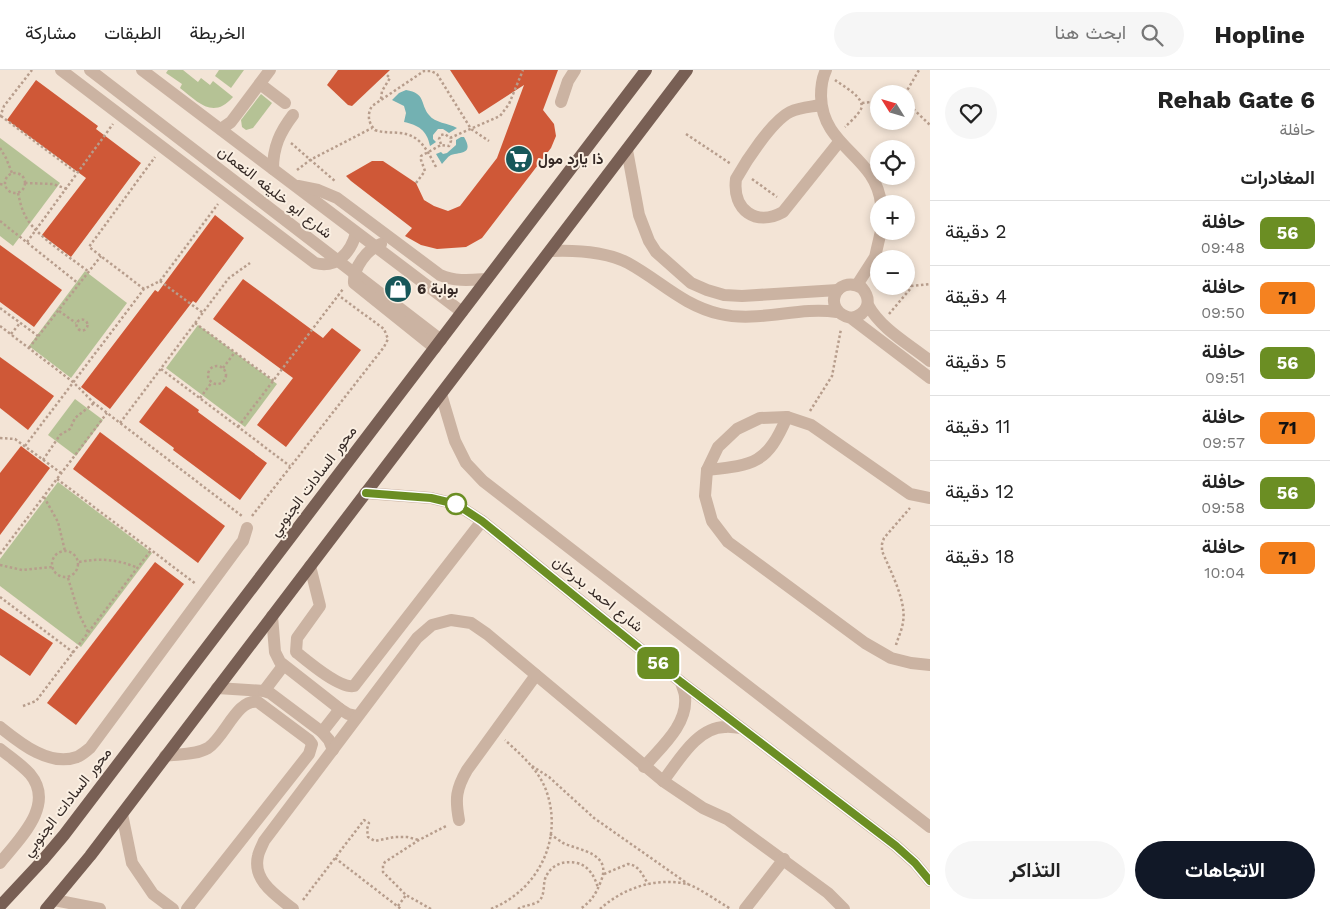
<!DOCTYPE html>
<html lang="ar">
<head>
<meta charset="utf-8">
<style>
	:root { --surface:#fff; --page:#f6f6f6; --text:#222; --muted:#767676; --line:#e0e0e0; --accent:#111827 }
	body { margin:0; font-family:"Work Sans",Vazirmatn,sans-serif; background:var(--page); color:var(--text); direction:rtl; height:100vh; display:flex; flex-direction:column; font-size:19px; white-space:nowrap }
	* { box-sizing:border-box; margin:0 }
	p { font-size:16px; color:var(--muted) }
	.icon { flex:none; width:28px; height:28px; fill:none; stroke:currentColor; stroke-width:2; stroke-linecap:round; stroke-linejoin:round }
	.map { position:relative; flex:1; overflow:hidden; direction:ltr }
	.drawer { display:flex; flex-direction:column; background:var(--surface); width:400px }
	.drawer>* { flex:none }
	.badge { padding:0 10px; border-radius:8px; font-size:18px; line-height:32px }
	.needle { width:32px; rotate:307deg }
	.fabs { position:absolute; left:870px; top:15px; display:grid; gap:10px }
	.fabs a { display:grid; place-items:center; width:45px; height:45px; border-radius:50%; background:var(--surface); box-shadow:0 2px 8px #0003; font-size:25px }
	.map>.badge { position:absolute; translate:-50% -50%; box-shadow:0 0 0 2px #fff }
	h2 { padding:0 15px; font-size:19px; line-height:45px }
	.round { display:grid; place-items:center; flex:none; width:52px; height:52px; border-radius:26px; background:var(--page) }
	.head { display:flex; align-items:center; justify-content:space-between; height:85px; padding:0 15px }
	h1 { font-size:24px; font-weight:700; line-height:38px }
	.action { display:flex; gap:10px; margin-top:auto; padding:10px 15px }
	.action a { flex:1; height:58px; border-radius:30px; background:var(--accent); color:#fff; font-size:20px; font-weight:700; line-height:58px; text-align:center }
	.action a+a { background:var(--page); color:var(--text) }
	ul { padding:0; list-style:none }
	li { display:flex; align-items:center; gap:15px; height:65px; padding:0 15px; border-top:1px solid var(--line) }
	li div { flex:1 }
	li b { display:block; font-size:19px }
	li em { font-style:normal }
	li .badge { min-width:55px; font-weight:700; text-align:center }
	header { display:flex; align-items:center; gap:30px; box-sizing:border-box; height:70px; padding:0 25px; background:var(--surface); border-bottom:1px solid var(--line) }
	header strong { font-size:24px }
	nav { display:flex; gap:28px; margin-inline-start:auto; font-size:18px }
	.search { width:350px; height:45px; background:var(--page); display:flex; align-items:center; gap:12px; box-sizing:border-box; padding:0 18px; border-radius:28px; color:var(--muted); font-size:19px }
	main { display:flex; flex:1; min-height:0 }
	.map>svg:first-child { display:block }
</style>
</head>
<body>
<header>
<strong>Hopline</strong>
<div class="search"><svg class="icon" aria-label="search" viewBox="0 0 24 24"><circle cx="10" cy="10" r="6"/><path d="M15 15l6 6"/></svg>ابحث هنا</div>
<nav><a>الخريطة</a><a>الطبقات</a><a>مشاركة</a></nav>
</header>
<main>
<section class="drawer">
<div class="head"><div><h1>Rehab Gate 6</h1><p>حافلة</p></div><a class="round"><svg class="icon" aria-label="heart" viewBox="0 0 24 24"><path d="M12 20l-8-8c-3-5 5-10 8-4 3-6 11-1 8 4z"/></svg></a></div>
<h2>المغادرات</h2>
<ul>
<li><span class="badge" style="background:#6b8e23;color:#fff">56</span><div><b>حافلة</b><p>09:48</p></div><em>2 دقيقة</em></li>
<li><span class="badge" style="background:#f58220;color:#111">71</span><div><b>حافلة</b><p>09:50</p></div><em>4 دقيقة</em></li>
<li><span class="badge" style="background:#6b8e23;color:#fff">56</span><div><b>حافلة</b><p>09:51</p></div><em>5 دقيقة</em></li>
<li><span class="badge" style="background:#f58220;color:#111">71</span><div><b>حافلة</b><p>09:57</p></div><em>11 دقيقة</em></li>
<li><span class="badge" style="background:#6b8e23;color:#fff">56</span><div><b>حافلة</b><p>09:58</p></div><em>12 دقيقة</em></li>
<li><span class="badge" style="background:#f58220;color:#111">71</span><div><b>حافلة</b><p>10:04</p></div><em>18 دقيقة</em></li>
</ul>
<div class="action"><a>الاتجاهات</a><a>التذاكر</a></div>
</section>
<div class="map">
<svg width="930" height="839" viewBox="0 0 930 839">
	<rect width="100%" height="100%" fill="#f3e4d6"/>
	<g fill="#b5c295">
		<path d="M168,0H183L198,12L201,8L210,15L213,11L233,27C213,50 198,32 180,18L182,14L166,3Z"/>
		<path d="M219,0H244L231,18L215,6Z"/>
		<path d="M261,24L272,33L253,58L246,60L242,57L241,50Z"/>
		<path d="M0,68L60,113L13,176L0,166Z"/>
		<path d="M85,201L127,233L71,308L29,276Z"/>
		<path d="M198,255L277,314L245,357L166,298Z"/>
		<path d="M75,329L103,350L76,386L48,365Z"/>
		<path d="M58,412L152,483L81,577L0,516V489Z"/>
	</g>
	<g fill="#73b1b2">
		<path d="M406,20C426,23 420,34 429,45C435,53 448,53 457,58L449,63L443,59H438L433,65V69L436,72L430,76C427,60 418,55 404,52L406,43L404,36L392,30L399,23Z"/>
		<path d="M461,67H464C474,84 461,82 451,85C447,87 445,91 442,94L436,84L441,82L443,84L447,83L456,75V70Z"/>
	</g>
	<g fill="#cf5837">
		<path d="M338,0H390L352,36L348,35L327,15Z"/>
		<path d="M450,0H558L543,40L554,54L556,66L551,78L482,168L466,177L437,179L421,175L405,166L412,158L351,111L346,106L372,91H383L416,113L424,130L434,136L448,141L460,136L497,88L524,15L479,44Z"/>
		<path d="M36,10L98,56L96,59L141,93L71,187L42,165L86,108L7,50Z"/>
		<path d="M215,145L244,168L196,233L193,231L110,339L81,317L155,220L158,222Z"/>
		<path d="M0,175L62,220L34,257L0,232Z"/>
		<path d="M243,209L323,268L332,258L361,280L286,377L257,355L293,308L213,249Z"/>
		<path d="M0,287L54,326L28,360L0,338Z"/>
		<path d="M166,316L199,340L198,342L267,393L240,430L173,380L174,378L139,352Z"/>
		<path d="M100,362L225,456L198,493L73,399Z"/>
		<path d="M21,376L50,398L0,465V403Z"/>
		<path d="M155,492L184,514L76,655L47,633Z"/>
		<path d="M0,538L53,573L30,606L0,585Z"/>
	</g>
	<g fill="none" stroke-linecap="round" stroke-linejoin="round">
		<g stroke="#b79d8c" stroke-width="2.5" stroke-dasharray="2.5 2.5" stroke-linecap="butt">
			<path d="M835,10C843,16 866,28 861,39C858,45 850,52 845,57"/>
			<path d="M905,24L919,0"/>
			<path d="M381,29L382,21L390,8L386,4"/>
			<path d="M906,32L930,55"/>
			<path d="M862,33L879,31"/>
			<path d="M1,46L77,103"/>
			<path d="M0,47L4,36L32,0"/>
			<path d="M686,64L731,94"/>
			<path d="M450,68L500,46L509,34L523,0"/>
			<path d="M291,73L336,112"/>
			<path d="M441,74L439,69L441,65L445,64L450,68"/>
			<path d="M0,78L6,88L12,103"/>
			<path d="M436,97C427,80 420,64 399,63C391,62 383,63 375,60C368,53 367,44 372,36L424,1H431L437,4L471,59L489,71"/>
			<path d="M297,100L310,90L372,58"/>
			<circle cx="15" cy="113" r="10"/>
			<path d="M752,109L777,127"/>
			<path d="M25,113L53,114L67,119"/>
			<path d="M416,113L425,101L421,90V86L441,75L449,76L451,71L450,68"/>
			<path d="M0,114L5,115"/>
			<path d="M18,123C20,132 22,141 27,149C38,167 71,188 89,202"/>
			<path d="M0,151L79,214"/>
			<path d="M27,172L113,54"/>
			<path d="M160,211L203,243"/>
			<path d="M911,216L930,214"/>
			<path d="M144,219L89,177L155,87"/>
			<path d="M0,238L38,266"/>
			<path d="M59,241L76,253"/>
			<path d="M889,244L911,218V214L906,208"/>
			<circle cx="82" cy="255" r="5.5"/>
			<path d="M195,253L274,311"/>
			<path d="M0,256L73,312L94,333L242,446"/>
			<path d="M11,264L20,253"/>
			<path d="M29,278L101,186"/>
			<circle cx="217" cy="305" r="9"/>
			<path d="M223,298L235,282"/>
			<path d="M161,299L290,396"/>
			<path d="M200,328L212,312"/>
			<path d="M810,341L832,306L841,259"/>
			<path d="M120,353L229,208L250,193"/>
			<path d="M238,357L343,219"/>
			<path d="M0,368L15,369L61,403"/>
			<path d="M25,376L144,219L160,211L218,134"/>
			<path d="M43,390L60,365L70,359L75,348L94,333"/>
			<path d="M57,409L196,514"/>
			<path d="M44,427L58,452L65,481"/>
			<path d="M252,446L384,277L388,269L384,259L338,225"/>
			<circle cx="65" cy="494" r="13"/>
			<path d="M0,484L107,343"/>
			<path d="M79,492C100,488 117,489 138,498"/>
			<path d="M0,495L22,500L52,497"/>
			<path d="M68,508L79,544L88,562"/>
			<path d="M0,527L74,583"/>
			<path d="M896,575C898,568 902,560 903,552C907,532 890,500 882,481V474L884,468L910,438"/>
			<path d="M23,636L36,631L151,480"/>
			<path d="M532,696L549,707L594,748L688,814"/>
			<path d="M550,764C554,767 559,770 563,773C581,781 612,783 601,811C596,824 591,832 580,839"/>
			<path d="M335,788L401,839"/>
			<path d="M604,804L628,794C639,795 643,806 648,814"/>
			<path d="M303,830L364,750L369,753L367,759L368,767L375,771L395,767H407L419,770"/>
			<path d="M398,836L406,825"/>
			<path d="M431,839L406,825L383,802V795L385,792L419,770L448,755"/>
			<path d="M491,839C538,820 564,769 546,720C538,699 521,685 505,670"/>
			<path d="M518,839C524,835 535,835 539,831C545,825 543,816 545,809C550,795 563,790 577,793C589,796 595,807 598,818"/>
			<path d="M600,839C623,818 656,807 687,814C698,817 720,833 731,839"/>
		</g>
		<g stroke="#cbb3a2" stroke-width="12">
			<path d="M61,0L315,193C337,199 351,182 356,163"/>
			<path d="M90,0L441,270"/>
			<path d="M142,0L462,242"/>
			<path d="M826,0C822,8 821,17 821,26C822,78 876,85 881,134"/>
			<path d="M260,14L285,33"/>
			<path d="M561,32L568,11L575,0"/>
			<path d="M821,35C810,37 800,37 790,42C772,51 746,91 736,109C732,140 756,157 783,142L839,72"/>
			<path d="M221,59L231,52L270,0"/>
			<path d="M627,80L639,145L649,171L656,182L691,213L707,220L724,225L742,226L838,220"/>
			<path d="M273,99C273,77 280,62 293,45"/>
			<path d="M298,116L318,120L337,128L440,205C456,212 471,210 487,209"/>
			<path d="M381,174C367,179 353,198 354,213L435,278"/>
			<path d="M550,181C575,180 605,181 628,193C661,211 682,235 720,244C759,253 798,236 837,242"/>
			<path d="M857,215L875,187L881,161"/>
			<path d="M868,235C881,259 909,274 930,291"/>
			<path d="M851,248C867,245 873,231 862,218C836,203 820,241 851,248L930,308"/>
			<path d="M441,324L455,371L466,393L483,411L930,757"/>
			<path d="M707,400C754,395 767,394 787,347"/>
			<path d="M365,423L431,428L456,434L482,451L681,612L896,776L915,793L930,811"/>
			<path d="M930,428L910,424L811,355L787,347L760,348L737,359L718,377L707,400L705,426L712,451L728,472L865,573L891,588L911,593L930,595"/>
			<path d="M310,496L320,536L297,568L296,582C307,591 340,619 354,616L482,451"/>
			<path d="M272,546L275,582L280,592L340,639L348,644L357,646"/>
			<path d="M217,618L264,621L270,623L322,662L329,670L333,680"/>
			<path d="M264,621L283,596"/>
			<path d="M0,657C20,673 49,697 77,687C82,685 86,681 90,678L239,476L243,471L247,458"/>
			<path d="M322,662L340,639"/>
			<path d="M0,679C10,687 22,695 30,704C56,735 19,769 0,793"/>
			<path d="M165,686C179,684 196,685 208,678C225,667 237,628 258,632L309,670L312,674L309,684L187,839"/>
			<path d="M644,697C660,678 688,655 685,627C685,622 682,617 681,612"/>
			<path d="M663,711C678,692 697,657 725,657C730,656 736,658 741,658"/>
			<path d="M122,744L132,793L153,824L173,839"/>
			<path d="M459,750C455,729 456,719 467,700L536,605"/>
			<path d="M54,830L100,839"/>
			<path d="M293,839C277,826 252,811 258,786C259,781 262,776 264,771L417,568L432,555L451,550L471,553L487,564L663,711L703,738L727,749L828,823L844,839"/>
			<path d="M745,839L784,789"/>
		</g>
		<g stroke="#785f54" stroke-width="12">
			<path d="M0,836L42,791L64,765L646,0"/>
			<path d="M46,839L90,786L687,0"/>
		</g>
	</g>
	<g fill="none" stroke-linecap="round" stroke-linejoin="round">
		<g stroke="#fff" stroke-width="11">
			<path id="line" d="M366,423L431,428L456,434L482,451L681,612L896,776L915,793L930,811"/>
		</g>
		<use href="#line" stroke="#6b8e23" stroke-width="8"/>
	</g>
	<defs>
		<g id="supermarket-disc" transform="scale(1.4375)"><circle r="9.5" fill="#175759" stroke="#faefe2"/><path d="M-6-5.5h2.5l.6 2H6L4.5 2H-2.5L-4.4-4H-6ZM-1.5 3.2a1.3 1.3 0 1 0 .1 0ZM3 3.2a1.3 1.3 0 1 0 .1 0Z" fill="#fff"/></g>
		<g id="shop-disc" transform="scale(1.4375)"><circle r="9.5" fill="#175759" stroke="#faefe2"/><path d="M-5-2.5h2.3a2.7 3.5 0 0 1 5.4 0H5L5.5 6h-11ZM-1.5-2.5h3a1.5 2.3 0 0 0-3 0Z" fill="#fff"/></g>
	</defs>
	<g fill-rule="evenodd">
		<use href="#supermarket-disc" x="519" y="89"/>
		<use href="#shop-disc" x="398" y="219"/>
	</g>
	<circle fill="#fff" stroke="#6b8e23" stroke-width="2.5" cx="456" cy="434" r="10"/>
	<g text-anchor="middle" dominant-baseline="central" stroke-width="4" stroke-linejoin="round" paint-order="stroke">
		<g font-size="15" font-weight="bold" fill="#352925" stroke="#faefe2" text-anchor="start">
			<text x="538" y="89">ذا يارد مول</text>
			<text x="417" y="219">بوابة 6</text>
		</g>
		<g font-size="15" fill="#352925" stroke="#faefe2">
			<text transform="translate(275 122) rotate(38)">شارع ابو خليفه النعمان</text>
			<text transform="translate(313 411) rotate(-53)">محور السادات الجنوبي</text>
			<text transform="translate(598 524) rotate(39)">شارع احمد بدرخان</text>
			<text transform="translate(67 732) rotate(-52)">محور السادات الجنوبي</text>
		</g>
	</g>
</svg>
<div class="fabs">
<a><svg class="needle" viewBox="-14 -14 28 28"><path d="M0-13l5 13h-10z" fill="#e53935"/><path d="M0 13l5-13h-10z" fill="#767676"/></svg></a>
<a><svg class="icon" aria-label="locate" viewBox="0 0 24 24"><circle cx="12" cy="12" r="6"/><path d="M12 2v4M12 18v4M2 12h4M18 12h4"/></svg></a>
<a>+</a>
<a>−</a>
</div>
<b class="badge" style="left:658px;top:593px;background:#6b8e23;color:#fff">56</b>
</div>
</main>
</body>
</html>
